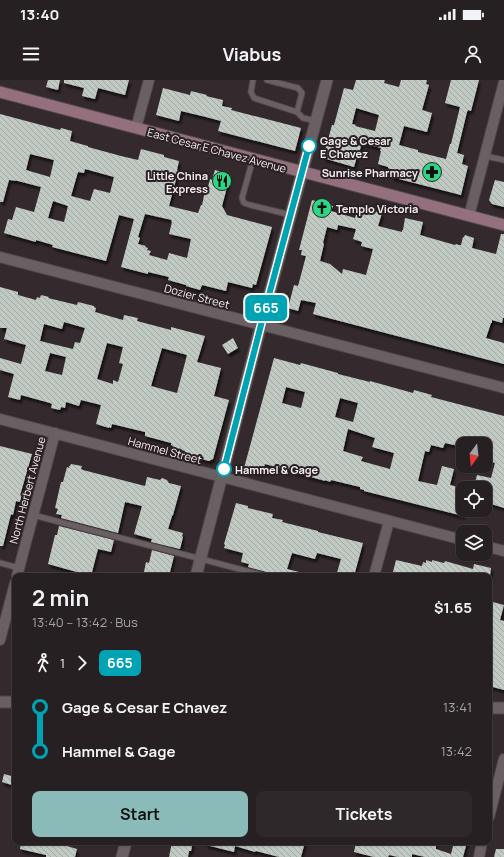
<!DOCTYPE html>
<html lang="en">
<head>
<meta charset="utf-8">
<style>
	:root { --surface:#272022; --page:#2f282a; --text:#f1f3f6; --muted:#a4a3a5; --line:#433e40; --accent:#8bbbb9 }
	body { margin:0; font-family:Manrope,sans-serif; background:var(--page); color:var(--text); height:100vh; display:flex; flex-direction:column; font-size:15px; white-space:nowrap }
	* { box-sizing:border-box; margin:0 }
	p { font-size:13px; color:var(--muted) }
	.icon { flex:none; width:22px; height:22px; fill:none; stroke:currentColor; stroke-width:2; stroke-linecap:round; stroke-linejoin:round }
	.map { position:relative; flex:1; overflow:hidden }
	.drawer { position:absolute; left:12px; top:493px; width:480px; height:272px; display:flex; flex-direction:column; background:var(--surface); border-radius:8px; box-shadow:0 1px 3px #0004,0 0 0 1px var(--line) }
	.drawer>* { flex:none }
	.badge { padding:0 8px; border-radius:6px; font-size:14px; line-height:26px }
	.needle { width:26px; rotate:195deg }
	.buttons { position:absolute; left:456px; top:357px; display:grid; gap:8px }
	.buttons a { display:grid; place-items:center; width:36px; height:36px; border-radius:8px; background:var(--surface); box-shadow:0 1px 3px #0004,0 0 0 1px var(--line); font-size:20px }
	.map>.badge { position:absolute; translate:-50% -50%; box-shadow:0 0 0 2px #fff }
	.legs { display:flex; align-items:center; gap:6px; height:44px; padding:0 20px; font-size:13px }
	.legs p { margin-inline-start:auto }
	.summary { display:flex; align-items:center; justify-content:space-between; height:68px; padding:0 20px }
	h1 { font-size:22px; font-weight:700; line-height:30px }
	.primary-button { display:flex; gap:8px; margin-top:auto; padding:8px 20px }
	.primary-button a { flex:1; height:46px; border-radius:8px; background:var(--accent); color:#111; font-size:16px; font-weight:700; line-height:46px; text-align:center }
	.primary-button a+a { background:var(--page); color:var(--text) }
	ul { padding:0 20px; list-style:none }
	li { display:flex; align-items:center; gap:14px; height:44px; font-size:15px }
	li i { display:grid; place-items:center; width:6px; height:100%; margin:0 5px; background:currentColor }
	li i::after { content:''; width:10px; height:10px; margin:-5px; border:3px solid; border-radius:50%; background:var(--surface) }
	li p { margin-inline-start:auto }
	li:first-child i { background:linear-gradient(#0000 50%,currentColor 0) }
	li:last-child i { background:linear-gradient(currentColor 50%,#0000 0) }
	.status { display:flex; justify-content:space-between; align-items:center; height:28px; padding:0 20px; background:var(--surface); direction:ltr }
	.status svg { height:11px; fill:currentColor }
	header { display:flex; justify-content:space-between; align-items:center; height:52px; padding:0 20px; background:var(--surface); font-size:18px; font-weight:700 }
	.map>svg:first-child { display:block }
</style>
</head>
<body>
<div class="status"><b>13:40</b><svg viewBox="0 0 49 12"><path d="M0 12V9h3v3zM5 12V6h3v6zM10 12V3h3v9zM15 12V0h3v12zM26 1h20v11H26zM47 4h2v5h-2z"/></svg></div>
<header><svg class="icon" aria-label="menu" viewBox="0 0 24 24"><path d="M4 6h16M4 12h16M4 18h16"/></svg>Viabus<svg class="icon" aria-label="person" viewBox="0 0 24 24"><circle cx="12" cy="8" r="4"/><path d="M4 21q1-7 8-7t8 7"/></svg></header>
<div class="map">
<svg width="504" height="777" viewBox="0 0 504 777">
	<defs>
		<pattern id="building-back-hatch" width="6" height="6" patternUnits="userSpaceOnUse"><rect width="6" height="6" fill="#c0cac3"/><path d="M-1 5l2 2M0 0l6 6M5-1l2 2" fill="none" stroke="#a2a9a4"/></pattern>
		<filter id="shadow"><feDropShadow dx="2" dy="3.5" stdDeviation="1" flood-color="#0009"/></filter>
	</defs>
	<rect width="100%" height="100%" fill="#342a2e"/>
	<g fill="url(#building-back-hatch)" fill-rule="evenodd" filter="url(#shadow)">
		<path d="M48,0H60L58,10L46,7Z"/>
		<path d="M64,0H129L125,15L98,8L95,19L82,16L84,8L64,3Z"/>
		<path d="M356,0H385L384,3L399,7L401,0H427L426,4L429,5L422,30L432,33L427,52L404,46L399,65L418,70V72L446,79L450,64H451L460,27L445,23L451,0H479L471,31L468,30L467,32L457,73L464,75L462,84L468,86L461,115L391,97L393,90L388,88V87L378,84L381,71H380L381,68L362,63L359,73H358L354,87L323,78L332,45H334L344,8L353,10ZM356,28L379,35L375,51L355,46L356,45L352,44Z"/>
		<path d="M163,8L190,15L191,11L207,15L206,16L223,20L222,26L232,28L231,30L301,48L295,71L218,51L221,41L206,37L181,31L179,41L156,35Z"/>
		<path d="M0,34L60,50L61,48L72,51L70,61L88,66V67L121,76L138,80L141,69L164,75V77L179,81L177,90L178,92L169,126L198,133L201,125H202L206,107H208L210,99L212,100L215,90L228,94V96H230L222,126L227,135L272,147L256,205L253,204L252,208L228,202L226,211L202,205L200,210L186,206V205L168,200L169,197L148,192V194L121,187L134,139L119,135L106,181L52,167L53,165L36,160V162L4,153L8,139L12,140L16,127L34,132L41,107L18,101L9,100L3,122H0ZM30,74L54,80L50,97L26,90ZM85,89L114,97L110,113L94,109L90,121L71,116L78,92L84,93ZM53,121L68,126L64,142L48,138ZM145,134L172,140L171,141L172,142L169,154L191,159L187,178L169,173L167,180L149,175L151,171L147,170L148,168L145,167L146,166L138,164L140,158L138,157Z"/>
		<path d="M495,100L504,102V127L492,124L489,120Z"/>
		<path d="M312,120L333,126L331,131L355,138L358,129L362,130V128L382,133L378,146L402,152V150H403L405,138L423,142L420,155L455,165L456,164L459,165H461L463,157H464L465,155L474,158L472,168L496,174L501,154H504V238H503L502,243L492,240V243H491L486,258L504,263V284L313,234L316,223L301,220L298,231L288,228L294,205L298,206L306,176L301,175L302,170H299ZM338,145L356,149L353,159L362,162L361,166L373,169L366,195L343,189L342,194L330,184L320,181L324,164L323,163L327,147L337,150Z"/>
		<path d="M0,207L18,212V215L36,220L37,217L40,218L41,215L49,217L48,218L77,225L78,222L94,226V227L96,228L95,232L123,240L124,235L138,238L137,241L171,250V247L205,256L197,282L221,288L214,316L229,320L213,379L209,381L184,375L185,371L173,367V366L171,365V363L145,356V352L112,344L111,348L109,347V348L96,344L101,325L81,320L79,326L66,322L65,328L61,327L60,330L51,328L52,324L50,323L21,315L20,320L8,317L14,294L0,290V278L21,284L26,265L4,259L7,248H0ZM64,242L85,248L80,263L75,262L73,269L40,261L44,244L62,249ZM107,263L123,267L119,283L123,284L118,302L113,300V304L97,299ZM162,268L187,275L177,313L151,306ZM50,273L66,277L62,295L45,291Z"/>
		<path d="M233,258L238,268L228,274L222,265Z"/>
		<path d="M274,278L300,285L301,283L338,293V294L370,302V301L413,313L414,310L432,315L431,317L504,336V428L485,422V408L474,406L477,395L491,398L495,383L485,380V364H463V367L445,363L443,368L431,365L429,372L425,371L418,401L437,405L442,386L454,389L450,405L463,408V436L364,411V410L360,409V407L331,400L330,402L325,400V401L265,384L262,393L244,388ZM286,307L305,312L301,328L282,323ZM340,318L358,323L353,342L335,337ZM348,349L375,358L372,367L394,373L390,389L361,381L363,377L343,371Z"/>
		<path d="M0,366L32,374L21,412L22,413L20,422L16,421L13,435L11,434L3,466H0Z"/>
		<path d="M71,384L82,386L81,389L83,390L145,406L147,397L160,400L162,398L167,400L169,403L181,406L173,435L172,436L168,449L183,453L182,456L183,457L180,469L151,462L152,459L134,454L142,426L125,422L118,453L61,438L62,435L56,434L58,429L55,428L61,402H63L67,387L69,388V386H70Z"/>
		<path d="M236,423L248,426V428L273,434L272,438L283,440L282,442L318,451V452L363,463L354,496H336L341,479L317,473L315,479L292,473L287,489L303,493V496H270L269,493L267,492L248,487L249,484L241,482L243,473L224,468L225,465L224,464Z"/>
		<path d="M59,446L114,460L111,472L98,469L91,496H76L77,492L48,484L55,455H57Z"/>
		<path d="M152,470L174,476L169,496H159L144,492L146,482L149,483Z"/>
		<path d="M396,480L422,486L423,482L426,483V480L432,482V480L444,483L445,481L473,489L474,484L491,488L490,496H392Z"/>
		<path d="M489,521L504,525L500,540L504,541V610L489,606Z"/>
		<path d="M4,694L15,697V706L2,702Z"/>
		<path d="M21,762H48L59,765L60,762L68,764L67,766L77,769L75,777H46V775L20,769Z"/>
		<path d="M172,762H193L191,771H189L188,777H169Z"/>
		<path d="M206,762H305L301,777H279L256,771L255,772L235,766L234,772L206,765Z"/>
		<path d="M356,762H436V769L451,774L454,762H467L463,777H425L412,774V777H398L389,775L388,777H374L354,772Z"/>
		<path d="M496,769H504V777H494Z"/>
	</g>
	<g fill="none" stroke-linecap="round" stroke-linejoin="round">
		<g stroke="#4f474a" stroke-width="7">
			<g id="service">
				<path d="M253,0L251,12L254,18L297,32L303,38L316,41"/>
				<path d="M267,0L298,8L302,13L297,32"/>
				<path d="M485,76L504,80"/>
				<path d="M253,79L242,118L244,123L250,125L291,135"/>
				<path d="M33,435L266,496"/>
				<path d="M0,483L19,488"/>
			</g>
		</g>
		<g stroke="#4f474a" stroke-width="12">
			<g id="minor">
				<path d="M136,48L149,0"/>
				<path d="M469,136L504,2"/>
				<path d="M0,177L504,308"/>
				<path d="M0,339L463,460"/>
				<path d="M485,466L504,471"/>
				<path d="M17,496L55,353"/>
				<path d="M374,496L389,441"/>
				<path d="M0,560L15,503"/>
				<path d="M489,737L504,679"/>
				<path d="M479,777L482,762"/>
			</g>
		</g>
		<g stroke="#4f474a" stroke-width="13">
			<g id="tertiary">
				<path d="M196,496L261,245L327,0"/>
				<path d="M0,622H15"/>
				<path d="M489,628H504"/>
				<path d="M122,777L126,762"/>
			</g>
		</g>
		<g stroke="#4f474a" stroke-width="13">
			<path id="secondary" d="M0,12L504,145"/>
		</g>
		<use href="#service" stroke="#6a5f63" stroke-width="5"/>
		<use href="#minor" stroke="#6a5f63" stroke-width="10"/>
		<use href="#tertiary" stroke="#6a5f63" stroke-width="11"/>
		<use href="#secondary" stroke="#94707f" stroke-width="11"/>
	</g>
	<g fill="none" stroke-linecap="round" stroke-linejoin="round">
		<g stroke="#fff" stroke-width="9">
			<path id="line-1" d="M224,389L261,245L309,66"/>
		</g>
		<use href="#line-1" stroke="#00a3b4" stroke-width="6"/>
	</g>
	<defs>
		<g id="pharmacy-disc" transform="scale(1)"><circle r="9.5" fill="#29d885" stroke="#2a2124"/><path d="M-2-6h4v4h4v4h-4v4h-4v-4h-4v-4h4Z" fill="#111"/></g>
		<g id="restaurant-disc" transform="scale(1)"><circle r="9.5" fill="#29d885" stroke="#2a2124"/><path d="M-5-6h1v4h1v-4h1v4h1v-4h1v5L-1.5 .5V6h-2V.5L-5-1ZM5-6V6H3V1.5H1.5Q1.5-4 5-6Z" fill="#111"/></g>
		<g id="church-disc" transform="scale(1)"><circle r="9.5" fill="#29d885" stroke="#2a2124"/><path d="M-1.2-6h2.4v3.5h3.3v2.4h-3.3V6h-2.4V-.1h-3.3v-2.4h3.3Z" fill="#111"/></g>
	</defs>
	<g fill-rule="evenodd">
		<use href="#pharmacy-disc" x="432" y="92"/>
		<use href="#restaurant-disc" x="222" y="101"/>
		<use href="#church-disc" x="322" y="128"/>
	</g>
	<g fill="#fff" stroke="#00a3b4" stroke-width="2">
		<circle cx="309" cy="66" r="7"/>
		<circle cx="224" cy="389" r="7"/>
	</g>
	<g text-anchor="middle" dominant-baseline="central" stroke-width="4" stroke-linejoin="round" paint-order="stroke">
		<g font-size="11" font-weight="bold" fill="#f4edf0" stroke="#2a2124" text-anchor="start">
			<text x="320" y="60">Gage &amp; Cesar<tspan x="320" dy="13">E Chavez</tspan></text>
			<text x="235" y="389">Hammel &amp; Gage</text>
		</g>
		<g font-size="11" fill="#f4edf0" stroke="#2a2124">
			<text transform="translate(217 70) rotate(15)">East Cesar E Chavez Avenue</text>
			<text transform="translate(197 216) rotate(15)">Dozier Street</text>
			<text transform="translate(165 370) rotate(15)">Hammel Street</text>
			<text transform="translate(27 410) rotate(-75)">North Herbert Avenue</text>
		</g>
		<g font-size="11" font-weight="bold" fill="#f4edf0" stroke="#2a2124" text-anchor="end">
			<text x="418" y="92">Sunrise Pharmacy</text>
			<text x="208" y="95">Little China<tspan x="208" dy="13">Express</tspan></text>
			<text x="336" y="128" text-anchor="start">Templo Victoria</text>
		</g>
	</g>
</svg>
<div class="buttons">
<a><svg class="needle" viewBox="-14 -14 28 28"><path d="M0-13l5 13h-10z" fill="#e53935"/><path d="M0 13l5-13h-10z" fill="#a4a3a5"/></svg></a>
<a><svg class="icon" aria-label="locate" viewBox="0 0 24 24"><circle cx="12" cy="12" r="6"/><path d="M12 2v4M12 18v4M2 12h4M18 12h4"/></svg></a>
<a><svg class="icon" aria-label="layers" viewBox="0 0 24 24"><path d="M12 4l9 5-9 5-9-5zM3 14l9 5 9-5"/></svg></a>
</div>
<b class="badge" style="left:266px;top:228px;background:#00a3b4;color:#fff">665</b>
<section class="drawer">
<div class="summary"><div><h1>2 min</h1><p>13:40 – 13:42 · Bus</p></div><b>$1.65</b></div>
<div class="legs"><svg class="icon" aria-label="walk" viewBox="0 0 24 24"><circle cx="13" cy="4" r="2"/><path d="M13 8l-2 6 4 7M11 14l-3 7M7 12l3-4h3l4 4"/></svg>1<svg class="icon" aria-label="forward" viewBox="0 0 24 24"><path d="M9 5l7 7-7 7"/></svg><b class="badge" style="background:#00a3b4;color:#fff">665</b></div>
<ul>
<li><i style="color:#00a3b4"></i><b>Gage &amp; Cesar E Chavez</b><p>13:41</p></li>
<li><i style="color:#00a3b4"></i><b>Hammel &amp; Gage</b><p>13:42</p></li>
</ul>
<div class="primary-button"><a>Start</a><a>Tickets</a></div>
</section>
</div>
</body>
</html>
